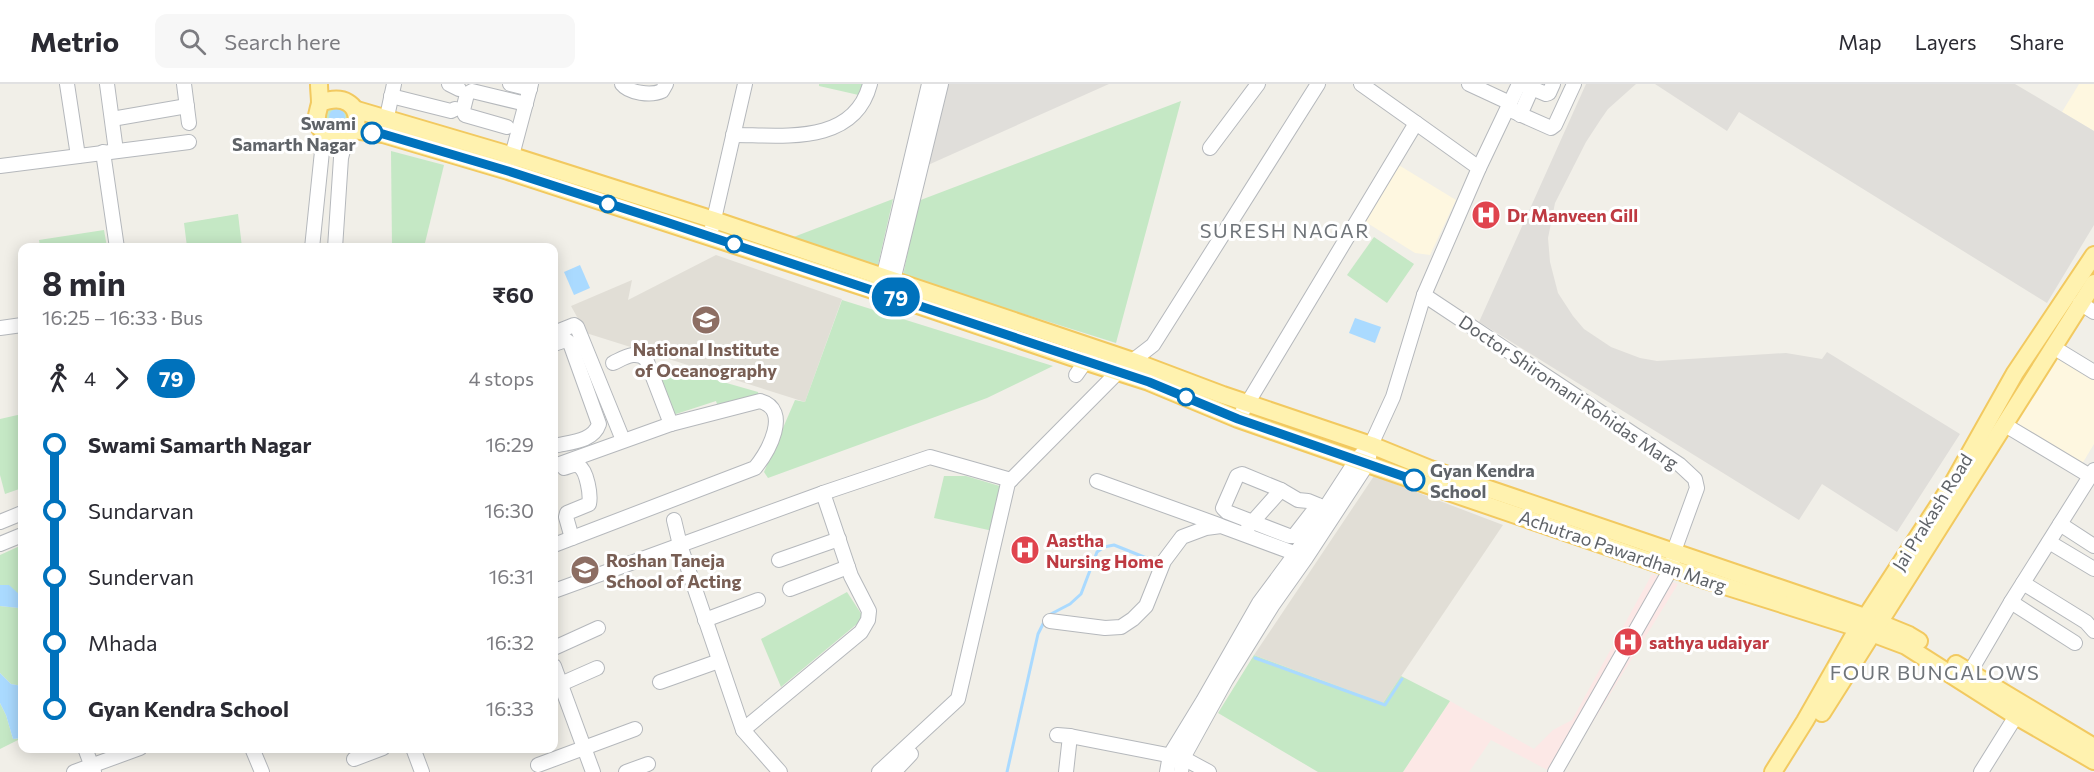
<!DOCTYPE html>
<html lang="en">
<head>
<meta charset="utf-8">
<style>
	:root { --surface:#fff; --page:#f7f7f7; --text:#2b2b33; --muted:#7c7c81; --line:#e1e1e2 }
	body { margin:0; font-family:Commissioner,sans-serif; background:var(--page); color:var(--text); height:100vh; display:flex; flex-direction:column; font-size:22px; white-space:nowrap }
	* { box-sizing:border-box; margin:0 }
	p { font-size:20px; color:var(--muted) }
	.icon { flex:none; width:33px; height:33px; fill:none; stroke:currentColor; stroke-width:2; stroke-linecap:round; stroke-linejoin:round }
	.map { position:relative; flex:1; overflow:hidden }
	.drawer { position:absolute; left:18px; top:159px; width:540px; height:510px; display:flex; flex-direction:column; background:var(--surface); border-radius:12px; box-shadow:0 3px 15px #0003 }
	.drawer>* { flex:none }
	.badge { padding:0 12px; border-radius:20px; font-size:21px; line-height:39px }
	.map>.badge { position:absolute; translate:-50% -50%; box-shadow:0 0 0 3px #fff }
	.legs { display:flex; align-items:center; gap:9px; height:66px; padding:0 24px; font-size:20px }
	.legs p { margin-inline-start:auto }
	.headline { display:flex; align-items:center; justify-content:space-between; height:102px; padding:0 24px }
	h1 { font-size:33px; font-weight:700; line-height:45px }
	ul { padding:0 24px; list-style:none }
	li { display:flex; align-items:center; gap:21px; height:66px; font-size:22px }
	li i { display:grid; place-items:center; width:9px; height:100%; margin:0 8px; background:currentColor }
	li i::after { content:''; width:15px; height:15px; margin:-8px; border:4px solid; border-radius:50%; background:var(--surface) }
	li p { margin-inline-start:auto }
	li:first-child i { background:linear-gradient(#0000 50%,currentColor 0) }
	li:last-child i { background:linear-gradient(currentColor 50%,#0000 0) }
	header { display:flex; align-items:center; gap:36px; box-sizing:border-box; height:84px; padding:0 30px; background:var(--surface); border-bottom:2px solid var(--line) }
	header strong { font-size:28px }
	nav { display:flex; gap:33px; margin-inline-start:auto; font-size:21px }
	.search { width:420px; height:54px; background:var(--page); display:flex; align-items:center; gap:15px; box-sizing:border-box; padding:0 21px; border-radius:12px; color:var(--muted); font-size:22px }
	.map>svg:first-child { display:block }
</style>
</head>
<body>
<header>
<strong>Metrio</strong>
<div class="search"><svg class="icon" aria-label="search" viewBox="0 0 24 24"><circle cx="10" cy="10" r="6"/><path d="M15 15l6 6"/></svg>Search here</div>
<nav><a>Map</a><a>Layers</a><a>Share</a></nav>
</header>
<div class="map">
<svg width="2094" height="688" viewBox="0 0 2094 688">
	<rect width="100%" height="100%" fill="#f1efe8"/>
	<g fill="#fef7e0">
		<path d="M2079,0H2094V47L2062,28Z"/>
		<path d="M1397,80L1456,116L1430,171L1415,169L1364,137Z"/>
		<path d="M2059,273L2094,295V360L2082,380L2017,339Z"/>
	</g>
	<g fill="#e0deda">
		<path d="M947,0H1109L928,81Z"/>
		<path d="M1586,0H1636L1608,25L1601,35L1586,58L1555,119L1548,154L1550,178L1558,209L1573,232L1584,245L1611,263L1640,274L1657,277L1786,269L1822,275L1827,268L1960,350L1897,448L1822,400L1799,436L1479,238Z"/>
		<path d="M1655,0H2015L2094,47V141L2047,219L1739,28L1727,47Z"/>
	</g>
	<g fill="#e1ded6">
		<path d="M716,171L842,215L805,318L586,249L571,222L632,196L628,216Z"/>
		<path d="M1374,392L1503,441L1383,619L1254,571Z"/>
	</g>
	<path fill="#fce8e6" d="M1652,490L1678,500L1562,688H1551L1491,656L1469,688H1403L1450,617L1534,665L1553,646L1572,636Z"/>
	<g fill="#c5e8c5">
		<path d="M819,0H865L863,12L819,2Z"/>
		<path d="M1181,17L1116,259L903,192L918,117Z"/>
		<path d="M342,19L352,36L342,47L324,41L323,26Z"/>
		<path d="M391,67L444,81L424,163H392Z"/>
		<path d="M893,115L877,185L791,154Z"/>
		<path d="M238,130L242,163H187L184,139Z"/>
		<path d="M104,146L107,163H40L39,156Z"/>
		<path d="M1374,153L1414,180L1387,219L1347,191Z"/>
		<path d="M842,216L1053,282L987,314L768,394L764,388L795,316L805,318Z"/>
		<path d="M681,286L758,308L760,316L720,329L716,317L673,331L658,289Z"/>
		<path d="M22,330V404L5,410L0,391V335Z"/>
		<path d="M944,392H966L1003,403L993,447L934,434Z"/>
		<path d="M22,461V602L11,600L0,589V522L19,524L9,501H0V471Z"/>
		<path d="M847,508L864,534L781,603L761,555Z"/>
		<path d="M1254,571L1383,619L1401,592L1450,617L1403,688H1318L1218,629Z"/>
		<path d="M0,619L6,631L13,655L22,654L0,665Z"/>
	</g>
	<g fill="#aadaff">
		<circle cx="337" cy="33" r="8"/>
		<path d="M580,181L590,204L574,211L564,188Z"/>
		<path d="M1355,234L1381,243L1375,259L1349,249Z"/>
		<path d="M0,501H9L20,511L19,524L0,522Z"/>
		<path d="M0,589L11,600L22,602V654L13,655L6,631L0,619Z"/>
	</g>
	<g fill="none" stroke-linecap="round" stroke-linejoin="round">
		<g stroke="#aadaff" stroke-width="3">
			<path d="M1049,531L1070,520L1081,510L1097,468L1104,463L1114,461L1154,477"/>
			<path d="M1255,574L1385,621L1402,595"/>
			<path d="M1007,688L1038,550L1045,536"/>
		</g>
		<g stroke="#b5b8bc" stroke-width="16">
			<g id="minor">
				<path d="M67,0L78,72"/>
				<path d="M107,0L116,67"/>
				<path d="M184,0L189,39"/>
				<path d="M449,0L459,5"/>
				<path d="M510,0L530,5"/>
				<path d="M622,0C629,9 651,12 662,7L666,0"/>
				<path d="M1361,0L1416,39"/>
				<path d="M1469,0L1510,19"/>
				<path d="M1522,0L1546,10L1549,9L1553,0"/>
				<path d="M391,12L451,27L455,25"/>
				<path d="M1508,25L1551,44L1555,41L1574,0"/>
				<path d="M1520,31L1532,4"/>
				<path d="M112,35L187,22"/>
				<path d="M385,42L394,0"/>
				<path d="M507,43L465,31L463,26L467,10L472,7L526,20"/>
				<path d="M733,51C782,51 854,62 870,0"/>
				<path d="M1210,64L1258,0"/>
				<path d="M103,68L117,164"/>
				<path d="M510,79L531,0"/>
				<path d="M0,82L189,58"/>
				<path d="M712,144L745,0"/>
				<path d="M312,164L324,48"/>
				<path d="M335,164L341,74L347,51"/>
				<path d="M881,203L929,0"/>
				<path d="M891,205L941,0"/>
				<path d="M1424,211L1680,381L1695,395L1697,404L1674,467L1672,483L1555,688"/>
				<path d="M2080,219L2094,228"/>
				<path d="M0,244L22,241"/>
				<path d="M554,249L574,241L577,243L623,356"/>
				<path d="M554,260L566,256L570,259L599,340C593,358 570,358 554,362"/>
				<path d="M2053,263L2094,288"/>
				<path d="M613,279C624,274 635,266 646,275L671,340"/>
				<path d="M1076,291L1090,271"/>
				<path d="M1238,335L1416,39L1479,84"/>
				<path d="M2005,341L2090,392"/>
				<path d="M554,382L671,340L760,317C792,326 768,368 755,384L554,461"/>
				<path d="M564,384C569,383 574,379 579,382C587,387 591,411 589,420L567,429L566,433L572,454"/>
				<path d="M1097,397L1219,441"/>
				<path d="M1318,421L1294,452H1289L1227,428L1223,424L1237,392L1242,390L1281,406L1298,416L1308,417L1325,424"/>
				<path d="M674,436L680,461L743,646L780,688"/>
				<path d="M0,438L22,429"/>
				<path d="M2060,440L2094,462"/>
				<path d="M1248,443L1281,406"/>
				<path d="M2049,458L2094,485"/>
				<path d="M0,460L22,451"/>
				<path d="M779,476L839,455"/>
				<path d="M2023,499L2086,538L2094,547"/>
				<path d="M790,505L848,483"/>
				<path d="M554,507L823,409L930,373L1011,396"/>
				<path d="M2011,518L2075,559"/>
				<path d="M705,536L758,516"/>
				<path d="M1050,537L1105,544L1121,543L1133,535L1146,522L1164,477L1182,453L1206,444L1221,442L1302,472"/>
				<path d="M554,564L598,544"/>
				<path d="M554,582L593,688"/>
				<path d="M1970,588L2011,518L2094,386"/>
				<path d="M660,598L719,577"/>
				<path d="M554,603L597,584"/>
				<path d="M743,646L861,548L868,536L869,527L851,492L823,409"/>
				<path d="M1057,651L1070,652L1183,674L1209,688"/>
				<path d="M85,664L94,688"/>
				<path d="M252,664L262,688"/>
				<path d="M413,664L422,688"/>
				<path d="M354,675L383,664"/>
				<path d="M538,681L635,645"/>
				<path d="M74,688L140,664"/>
				<path d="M626,688L648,680"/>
				<path d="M879,688L958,615L1008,399L1118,288L1153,261L1318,0"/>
				<path d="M894,688L911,670"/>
				<path d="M1066,688L1070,652"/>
				<path d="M1167,688L1170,671L1203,617L1259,519L1296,469L1357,375L1363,369"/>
				<path d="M1181,688L1183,674L1226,596L1272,522L1306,474L1368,379L1371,361L1393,313L1424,211L1479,84L1519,0"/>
				<path d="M1981,688L2016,632"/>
			</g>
		</g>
		<g stroke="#f2c960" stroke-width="20">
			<g id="major">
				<path d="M319,0C319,6 320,13 320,19C319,25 316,30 317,37C318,43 323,48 328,51C364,69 371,0 320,19"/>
				<path d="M357,26L503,69L714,136L1133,277L1223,311L1371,361L1430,385L1865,533L1909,551L1919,557"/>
				<path d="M353,46L383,50L508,87L885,210L1071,273L1149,298L1238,335L1425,400L1706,496L1858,544L1906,562L2016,632L2094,677"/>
				<path d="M1956,580L2094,663"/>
				<path d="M1822,629L2094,199"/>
				<path d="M1773,688L1805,637L1854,551L1953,399L2015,289L2094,171"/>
			</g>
		</g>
		<use href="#minor" stroke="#fff" stroke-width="14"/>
		<use href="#major" stroke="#fff2af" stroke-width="16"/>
	</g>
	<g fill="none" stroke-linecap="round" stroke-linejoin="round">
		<g stroke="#fff" stroke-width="14">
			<path id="line-1" d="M372,49L383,50L508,87L666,138L1149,298L1238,335L1414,396"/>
		</g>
		<use href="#line-1" stroke="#0072bc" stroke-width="9"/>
	</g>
	<defs>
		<g id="hospital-disc" transform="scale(1.5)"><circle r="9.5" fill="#e0444e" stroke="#fff"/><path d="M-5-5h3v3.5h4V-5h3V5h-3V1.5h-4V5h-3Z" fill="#fff"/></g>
		<g id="university-disc" transform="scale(1.5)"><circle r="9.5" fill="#8d6e63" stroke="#fff"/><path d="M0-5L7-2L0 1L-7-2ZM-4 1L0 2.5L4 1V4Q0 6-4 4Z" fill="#fff"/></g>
	</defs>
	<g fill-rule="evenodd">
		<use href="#hospital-disc" x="1486" y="131"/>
		<use href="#university-disc" x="706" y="236"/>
		<use href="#hospital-disc" x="1025" y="466"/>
		<use href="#university-disc" x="585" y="486"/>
		<use href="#hospital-disc" x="1628" y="558"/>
	</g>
	<g fill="#fff" stroke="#0072bc" stroke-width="3">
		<circle cx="372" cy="49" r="10"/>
		<circle cx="608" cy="120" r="8"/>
		<circle cx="734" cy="160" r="8"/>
		<circle cx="1186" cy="313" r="8"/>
		<circle cx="1414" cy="396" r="10"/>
	</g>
	<g text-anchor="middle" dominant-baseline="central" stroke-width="6" stroke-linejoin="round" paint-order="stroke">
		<g font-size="18" font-weight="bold" fill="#5f6368" stroke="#fff" text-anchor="end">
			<text x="356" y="39">Swami<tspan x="356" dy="21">Samarth Nagar</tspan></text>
			<text x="1430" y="386" text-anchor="start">Gyan Kendra<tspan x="1430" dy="21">School</tspan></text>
		</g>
		<g font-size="18" font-weight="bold" fill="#be3a42" stroke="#fff" text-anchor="start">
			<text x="1507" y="131">Dr Manveen Gill</text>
			<text x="1046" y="456">Aastha<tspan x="1046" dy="21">Nursing Home</tspan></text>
			<text x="1649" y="558">sathya udaiyar</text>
		</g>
		<g font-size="18" font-weight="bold" fill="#785e54" stroke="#fff">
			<text x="706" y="265">National Institute<tspan x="706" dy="21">of Oceanography</tspan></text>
			<text x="606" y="476" text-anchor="start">Roshan Taneja<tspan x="606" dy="21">School of Acting</tspan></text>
		</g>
		<g font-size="18" fill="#5f6368" stroke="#fff">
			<text transform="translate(1569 308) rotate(34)">Doctor Shiromani Rohidas Marg</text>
			<text transform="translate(1932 428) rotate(-58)">Jai Prakash Road</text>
			<text transform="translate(1623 467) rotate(19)">Achutrao Pawardhan Marg</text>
		</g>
		<g font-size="20" letter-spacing="1.5" fill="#70757a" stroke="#fff">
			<text x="1285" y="146">SURESH NAGAR</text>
			<text x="1935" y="588">FOUR BUNGALOWS</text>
		</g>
	</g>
</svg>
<b class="badge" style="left:896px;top:213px;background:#0072bc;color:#fff">79</b>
<section class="drawer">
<div class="headline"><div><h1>8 min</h1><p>16:25 – 16:33 · Bus</p></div><b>₹60</b></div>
<div class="legs"><svg class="icon" aria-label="walk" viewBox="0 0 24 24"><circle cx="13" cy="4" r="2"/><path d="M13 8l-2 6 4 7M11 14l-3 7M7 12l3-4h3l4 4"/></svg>4<svg class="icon" aria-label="forward" viewBox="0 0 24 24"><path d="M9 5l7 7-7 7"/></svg><b class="badge" style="background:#0072bc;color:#fff">79</b><p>4 stops</p></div>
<ul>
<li><i style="color:#0072bc"></i><b>Swami Samarth Nagar</b><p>16:29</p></li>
<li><i style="color:#0072bc"></i><span>Sundarvan</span><p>16:30</p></li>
<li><i style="color:#0072bc"></i><span>Sundervan</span><p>16:31</p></li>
<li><i style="color:#0072bc"></i><span>Mhada</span><p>16:32</p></li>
<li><i style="color:#0072bc"></i><b>Gyan Kendra School</b><p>16:33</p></li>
</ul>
</section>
</div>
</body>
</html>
